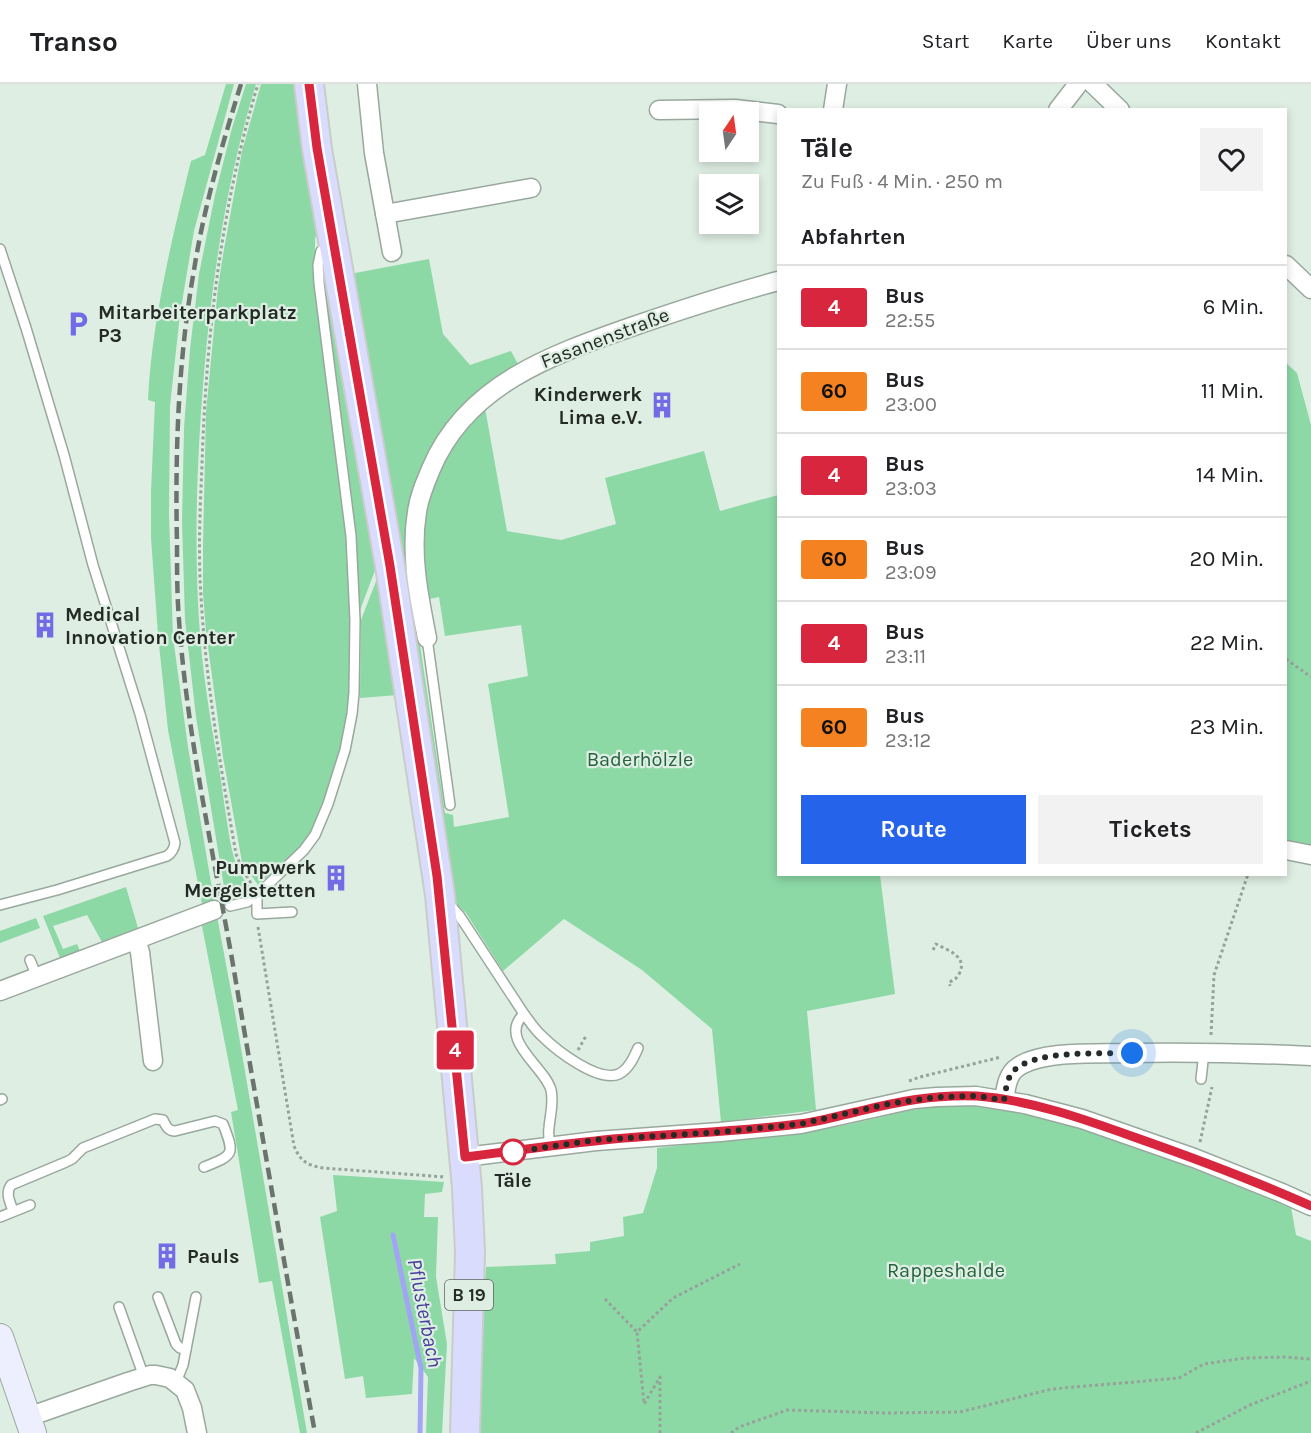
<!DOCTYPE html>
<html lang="de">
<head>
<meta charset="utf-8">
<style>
	:root { --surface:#fff; --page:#f2f2f2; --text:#202124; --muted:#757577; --line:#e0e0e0; --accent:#2563eb }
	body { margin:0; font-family:Karla,sans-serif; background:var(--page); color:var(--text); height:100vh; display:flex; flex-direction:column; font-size:22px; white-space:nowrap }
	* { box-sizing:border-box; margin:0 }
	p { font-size:20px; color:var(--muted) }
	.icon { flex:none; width:33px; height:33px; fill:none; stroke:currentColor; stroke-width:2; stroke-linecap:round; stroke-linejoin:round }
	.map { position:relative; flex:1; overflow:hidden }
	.details { position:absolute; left:777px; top:24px; width:510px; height:768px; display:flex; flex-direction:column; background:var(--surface); border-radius:0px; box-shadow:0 3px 9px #0003 }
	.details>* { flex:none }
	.badge { padding:0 12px; border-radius:4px; font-size:21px; line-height:39px }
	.needle { width:39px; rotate:13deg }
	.controls { position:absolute; left:699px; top:18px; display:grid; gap:12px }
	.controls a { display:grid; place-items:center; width:60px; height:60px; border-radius:0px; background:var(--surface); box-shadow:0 3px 9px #0003; font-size:30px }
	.you { position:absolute; width:30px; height:30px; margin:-15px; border:4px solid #fff; border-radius:50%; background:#1a73e8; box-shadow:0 0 0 9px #1a73e833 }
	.map>.badge { position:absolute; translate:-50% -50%; box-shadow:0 0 0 3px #fff }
	h2 { padding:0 24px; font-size:22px; line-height:54px }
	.round { display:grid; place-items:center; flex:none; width:63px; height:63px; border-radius:0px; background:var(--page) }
	.head { display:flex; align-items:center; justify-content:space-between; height:102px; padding:0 24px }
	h1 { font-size:28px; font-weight:700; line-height:45px }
	.cta { display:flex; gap:12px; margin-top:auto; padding:12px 24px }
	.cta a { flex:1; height:69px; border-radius:0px; background:var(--accent); color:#fff; font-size:24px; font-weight:700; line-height:69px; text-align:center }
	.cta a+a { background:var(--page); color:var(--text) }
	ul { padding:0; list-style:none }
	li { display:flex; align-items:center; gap:18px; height:84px; padding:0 24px; border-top:2px solid var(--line) }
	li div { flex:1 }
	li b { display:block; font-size:22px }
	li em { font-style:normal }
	li .badge { min-width:66px; font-weight:700; text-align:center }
	header { display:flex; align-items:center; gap:36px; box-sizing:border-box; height:84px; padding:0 30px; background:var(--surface); border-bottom:2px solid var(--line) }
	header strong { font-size:28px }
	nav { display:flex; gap:33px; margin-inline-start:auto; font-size:21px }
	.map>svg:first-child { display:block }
</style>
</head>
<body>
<header>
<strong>Transo</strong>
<nav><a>Start</a><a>Karte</a><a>Über uns</a><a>Kontakt</a></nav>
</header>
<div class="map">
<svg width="1311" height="1349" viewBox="0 0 1311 1349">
	<rect width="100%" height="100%" fill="#deeee3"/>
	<g fill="#8cd9a6">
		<path d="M226,0H234L194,147L180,230L170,322L169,430L173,553L188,663L214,816L202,820L168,646L158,551L151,454V407L155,318L148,316C152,235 172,155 191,77L205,71Z"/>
		<path d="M246,0H256C227,95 212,192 204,290C197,371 194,454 199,536C202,586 210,635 219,684C222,702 224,720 227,738C230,756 232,774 241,791C244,796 248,800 252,805C248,816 235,814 226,815L196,633L185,536L182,438L184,344L190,265L199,190L215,111L232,44Z"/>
		<path d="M261,0H300L320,139L315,155V188L346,439L351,489V608L341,666L321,730L316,741L301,763L258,801L242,778L223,673L206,548L203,509V460L206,328L218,203L224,165L242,67Z"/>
		<path d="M429,175L443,250L470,281L511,267L520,284L429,377L414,521L409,522L350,190Z"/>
		<path d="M324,181L377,481L359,529L355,453L324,209Z"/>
		<path d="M1286,279L1297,289L1311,341V765L1286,759Z"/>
		<path d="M485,324L507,447L561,456L616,440L605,394L704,367L720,427L778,411V790L880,791L895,910L807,927L816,1026L721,1038L712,945L642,886L564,835L503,887L466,829L446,810L410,527H415L445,729L453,731L454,743L509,733L488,600L528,592L521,541L445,552L439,513L425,516L422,436L435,391L450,365L466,344Z"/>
		<path d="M380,487L398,611L360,614L361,536Z"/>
		<path d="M126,803L138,844L102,858L87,831L53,842L63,865L77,860L80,867L60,874L43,832Z"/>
		<path d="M217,832L234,923L307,1349H300L272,1197L259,1199L231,1028L238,1026L201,837Z"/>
		<path d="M36,834L40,844L0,859V847Z"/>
		<path d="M943,1021C1017,1019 1089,1045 1157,1071C1202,1088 1246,1106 1291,1123L1296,1151L1311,1157V1349H479L480,1263L486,1183L556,1180L555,1170L590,1167V1158L624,1152L623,1133L643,1129L657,1084V1064C710,1058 764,1054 817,1046C860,1040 900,1026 943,1021Z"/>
		<path d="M333,1091L444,1098L442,1108L425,1110L424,1133H438L436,1193L447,1260L442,1349H426L428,1293L414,1274L412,1310L366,1314L363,1292L345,1295L320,1133L337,1127Z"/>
	</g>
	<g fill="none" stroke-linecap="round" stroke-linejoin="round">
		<path stroke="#a2a4f5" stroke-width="5" d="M393,1151L421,1284L420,1349"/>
		<g stroke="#99a89d" stroke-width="12">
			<g id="service">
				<path d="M0,165L26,244L64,371L93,481L140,630L175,759C174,765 172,769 167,772L57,806L0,821"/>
				<path d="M427,554L450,721"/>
				<path d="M257,811V830L292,828"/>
				<path d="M448,819L459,831L524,930C530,938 535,946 542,952C556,966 598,999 619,990C629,985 634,973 638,964"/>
				<path d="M230,822L247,818L257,811L304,766L315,751L328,720L345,666L352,630L354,609L355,536L351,452L319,199L318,181L321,167L329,162"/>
				<path d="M30,876L37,893"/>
				<path d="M524,930C497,955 545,983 551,1006C554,1019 550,1031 549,1044C548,1050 549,1056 550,1062"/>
				<path d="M1201,995L1204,968"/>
				<path d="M0,1016L2,1015"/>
				<path d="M13,1127C10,1117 5,1110 11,1101L66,1078L72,1075L83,1064L155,1035L163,1036C166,1042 168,1047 175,1047L215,1037L223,1040C235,1071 234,1071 204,1083"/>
				<path d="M0,1133L30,1121"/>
				<path d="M158,1213L176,1260L180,1264L186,1265"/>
				<path d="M119,1223L144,1293"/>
				<path d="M176,1298L183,1281L196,1213"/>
			</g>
		</g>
		<g stroke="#99a89d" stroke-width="21">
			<g id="minor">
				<path d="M367,0L374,69L392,168"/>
				<path d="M1093,0L1120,26"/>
				<path d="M659,26L735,25L778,30"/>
				<path d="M833,26L837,0"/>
				<path d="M1058,26L1078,0"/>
				<path d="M385,130L531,104"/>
				<path d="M1286,181L1311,205"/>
				<path d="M427,554C419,513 410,471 417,428C419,413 425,399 431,385C466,301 551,271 631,243C680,226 729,210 778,197"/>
				<path d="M1286,766L1311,771"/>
				<path d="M136,856L140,868L153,977"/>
				<path d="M0,907L214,826"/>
				<path d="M1004,1016C1006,1004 1007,990 1018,983C1042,966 1098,970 1127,969C1188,968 1249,969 1311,972"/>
				<path d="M465,1073L596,1057L720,1048L801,1040L914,1015L937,1013L976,1012L1025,1020L1082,1035L1194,1074L1282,1109L1311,1122"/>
				<path d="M28,1333L128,1298L150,1291H156L170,1294L185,1306L192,1324L197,1349"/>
			</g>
		</g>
		<g stroke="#99a89d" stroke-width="28">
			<path id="secondary" d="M0,1253L33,1349"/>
		</g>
		<g stroke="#cacccb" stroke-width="32">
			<path id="primary" d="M309,0L317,65L390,482L440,811L467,1104L470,1168L465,1349"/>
		</g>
		<g stroke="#96a29a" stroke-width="3" stroke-dasharray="3 3" stroke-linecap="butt">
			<path d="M1286,575L1311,593"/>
			<path d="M251,799L242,785L236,770C221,685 206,599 201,513C198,469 200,425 202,381C206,253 221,123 258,0"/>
			<path d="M258,843L294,1062C301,1078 307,1081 323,1084L445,1093"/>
			<path d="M933,866L936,860C947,866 967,872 960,888C958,893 955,896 949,898L950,902"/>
			<path d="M1211,951L1214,891L1248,790"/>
			<path d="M578,966L586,952"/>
			<path d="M909,997L920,993L1001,973"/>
			<path d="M1200,1058L1212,1003"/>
			<path d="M605,1215L637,1248"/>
			<path d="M660,1349V1293L644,1320L637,1248L673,1214L740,1180"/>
			<path d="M731,1349L739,1343L787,1326L885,1329L960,1328L1052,1305L1179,1294L1204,1280L1245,1274L1286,1273L1311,1275"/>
			<path d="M1196,1349L1250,1321L1311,1297"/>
		</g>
		<use href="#service" stroke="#fff" stroke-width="9"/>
		<use href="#minor" stroke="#fff" stroke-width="18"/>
		<use href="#secondary" stroke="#edeefe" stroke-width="26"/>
		<use href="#primary" stroke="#dadcfd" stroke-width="28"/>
		<path stroke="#6a746d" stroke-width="4.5" stroke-dasharray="12 6" stroke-linecap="butt" d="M241,0C222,61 204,123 194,186C178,276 175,369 177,460C177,485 177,511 179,536C187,650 212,763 232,875C259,1033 286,1191 315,1349"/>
	</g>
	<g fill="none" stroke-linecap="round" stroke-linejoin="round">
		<g stroke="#fff" stroke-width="14">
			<path id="line" d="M309,0L317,64L390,482L437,792L465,1073C508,1068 552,1061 595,1057C663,1049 731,1049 798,1040C818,1038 837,1032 856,1028C896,1018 935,1010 977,1012C1031,1016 1084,1035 1134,1053C1194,1074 1253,1096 1311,1122"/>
		</g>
		<use href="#line" stroke="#d7263d" stroke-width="9"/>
		<path stroke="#242a26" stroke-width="6" stroke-dasharray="0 10.8" d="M513,1068L596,1056L720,1048L801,1040L888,1020L937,1013L976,1012L1004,1016C1006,1007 1006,997 1012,989C1029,965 1104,970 1132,969"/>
	</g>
	<defs>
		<g id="parking-bare" transform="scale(2.07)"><path d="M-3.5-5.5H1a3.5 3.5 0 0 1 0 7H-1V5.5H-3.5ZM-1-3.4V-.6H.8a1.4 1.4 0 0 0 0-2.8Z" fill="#736ae5" stroke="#deeee3" stroke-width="2.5" paint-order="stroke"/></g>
		<g id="building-bare" transform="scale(2.07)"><path d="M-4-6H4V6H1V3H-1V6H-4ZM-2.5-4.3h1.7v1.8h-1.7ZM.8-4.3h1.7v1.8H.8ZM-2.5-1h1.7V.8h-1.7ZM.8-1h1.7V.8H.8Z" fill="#736ae5" stroke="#deeee3" stroke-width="2.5" paint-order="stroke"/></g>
	</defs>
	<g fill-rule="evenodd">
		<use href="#parking-bare" x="78" y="240"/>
		<use href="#building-bare" x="662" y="321"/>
		<use href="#building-bare" x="45" y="541"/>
		<use href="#building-bare" x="336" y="794"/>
		<use href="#building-bare" x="167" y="1172"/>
	</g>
	<circle fill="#fff" stroke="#d7263d" stroke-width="3" cx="513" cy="1068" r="12"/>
	<g text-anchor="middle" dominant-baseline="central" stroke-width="4.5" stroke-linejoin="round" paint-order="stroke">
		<rect fill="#deeee3" stroke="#5c655f" stroke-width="1.5" x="445" y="1196" width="48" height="30" rx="4.5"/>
		<g font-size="18" font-weight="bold" fill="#242a26">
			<text x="469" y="1211">B 19</text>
		</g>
		<g font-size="20" font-weight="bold" fill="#242a26" stroke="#deeee3" text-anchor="start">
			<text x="98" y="228">Mitarbeiterparkplatz<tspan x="98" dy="23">P3</tspan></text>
			<text x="642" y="310" text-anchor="end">Kinderwerk<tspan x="642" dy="23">Lima e.V.</tspan></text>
			<text x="65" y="530">Medical<tspan x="65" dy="23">Innovation Center</tspan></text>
			<text x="316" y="783" text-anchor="end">Pumpwerk<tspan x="316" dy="23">Mergelstetten</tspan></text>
			<text x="187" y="1172">Pauls</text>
		</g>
		<g font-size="20" fill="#242a26" stroke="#deeee3">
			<text transform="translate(605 254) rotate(-21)">Fasanenstraße</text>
		</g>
		<g font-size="20" fill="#25623e" stroke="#deeee3">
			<text x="640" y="675">Baderhölzle</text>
			<text x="946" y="1186">Rappeshalde</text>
		</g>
		<g font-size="20" font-weight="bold" fill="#242a26" stroke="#deeee3">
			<text x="513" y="1096">Täle</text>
		</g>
		<g font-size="21" font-style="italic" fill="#473e9b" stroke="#deeee3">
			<text transform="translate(425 1229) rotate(79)">Pflusterbach</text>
		</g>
	</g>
</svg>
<div class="controls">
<a><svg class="needle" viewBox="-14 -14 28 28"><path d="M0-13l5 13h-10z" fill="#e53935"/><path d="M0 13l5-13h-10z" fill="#757577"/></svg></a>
<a><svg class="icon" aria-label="layers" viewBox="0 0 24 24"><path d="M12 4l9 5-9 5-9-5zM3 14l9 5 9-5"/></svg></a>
</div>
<div class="you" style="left:1132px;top:969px"></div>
<b class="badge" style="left:455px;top:966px;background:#d7263d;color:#fff">4</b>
<section class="details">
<div class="head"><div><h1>Täle</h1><p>Zu Fuß · 4 Min. · 250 m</p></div><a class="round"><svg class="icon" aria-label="heart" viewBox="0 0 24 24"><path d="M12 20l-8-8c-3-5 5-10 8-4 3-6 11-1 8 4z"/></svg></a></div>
<h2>Abfahrten</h2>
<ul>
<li><span class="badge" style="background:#d7263d;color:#fff">4</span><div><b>Bus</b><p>22:55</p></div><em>6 Min.</em></li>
<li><span class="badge" style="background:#f58220;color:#111">60</span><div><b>Bus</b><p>23:00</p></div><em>11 Min.</em></li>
<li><span class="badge" style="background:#d7263d;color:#fff">4</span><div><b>Bus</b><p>23:03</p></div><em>14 Min.</em></li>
<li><span class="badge" style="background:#f58220;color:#111">60</span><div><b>Bus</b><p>23:09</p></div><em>20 Min.</em></li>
<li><span class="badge" style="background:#d7263d;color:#fff">4</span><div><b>Bus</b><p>23:11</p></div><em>22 Min.</em></li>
<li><span class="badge" style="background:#f58220;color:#111">60</span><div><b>Bus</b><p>23:12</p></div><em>23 Min.</em></li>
</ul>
<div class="cta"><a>Route</a><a>Tickets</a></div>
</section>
</div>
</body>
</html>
